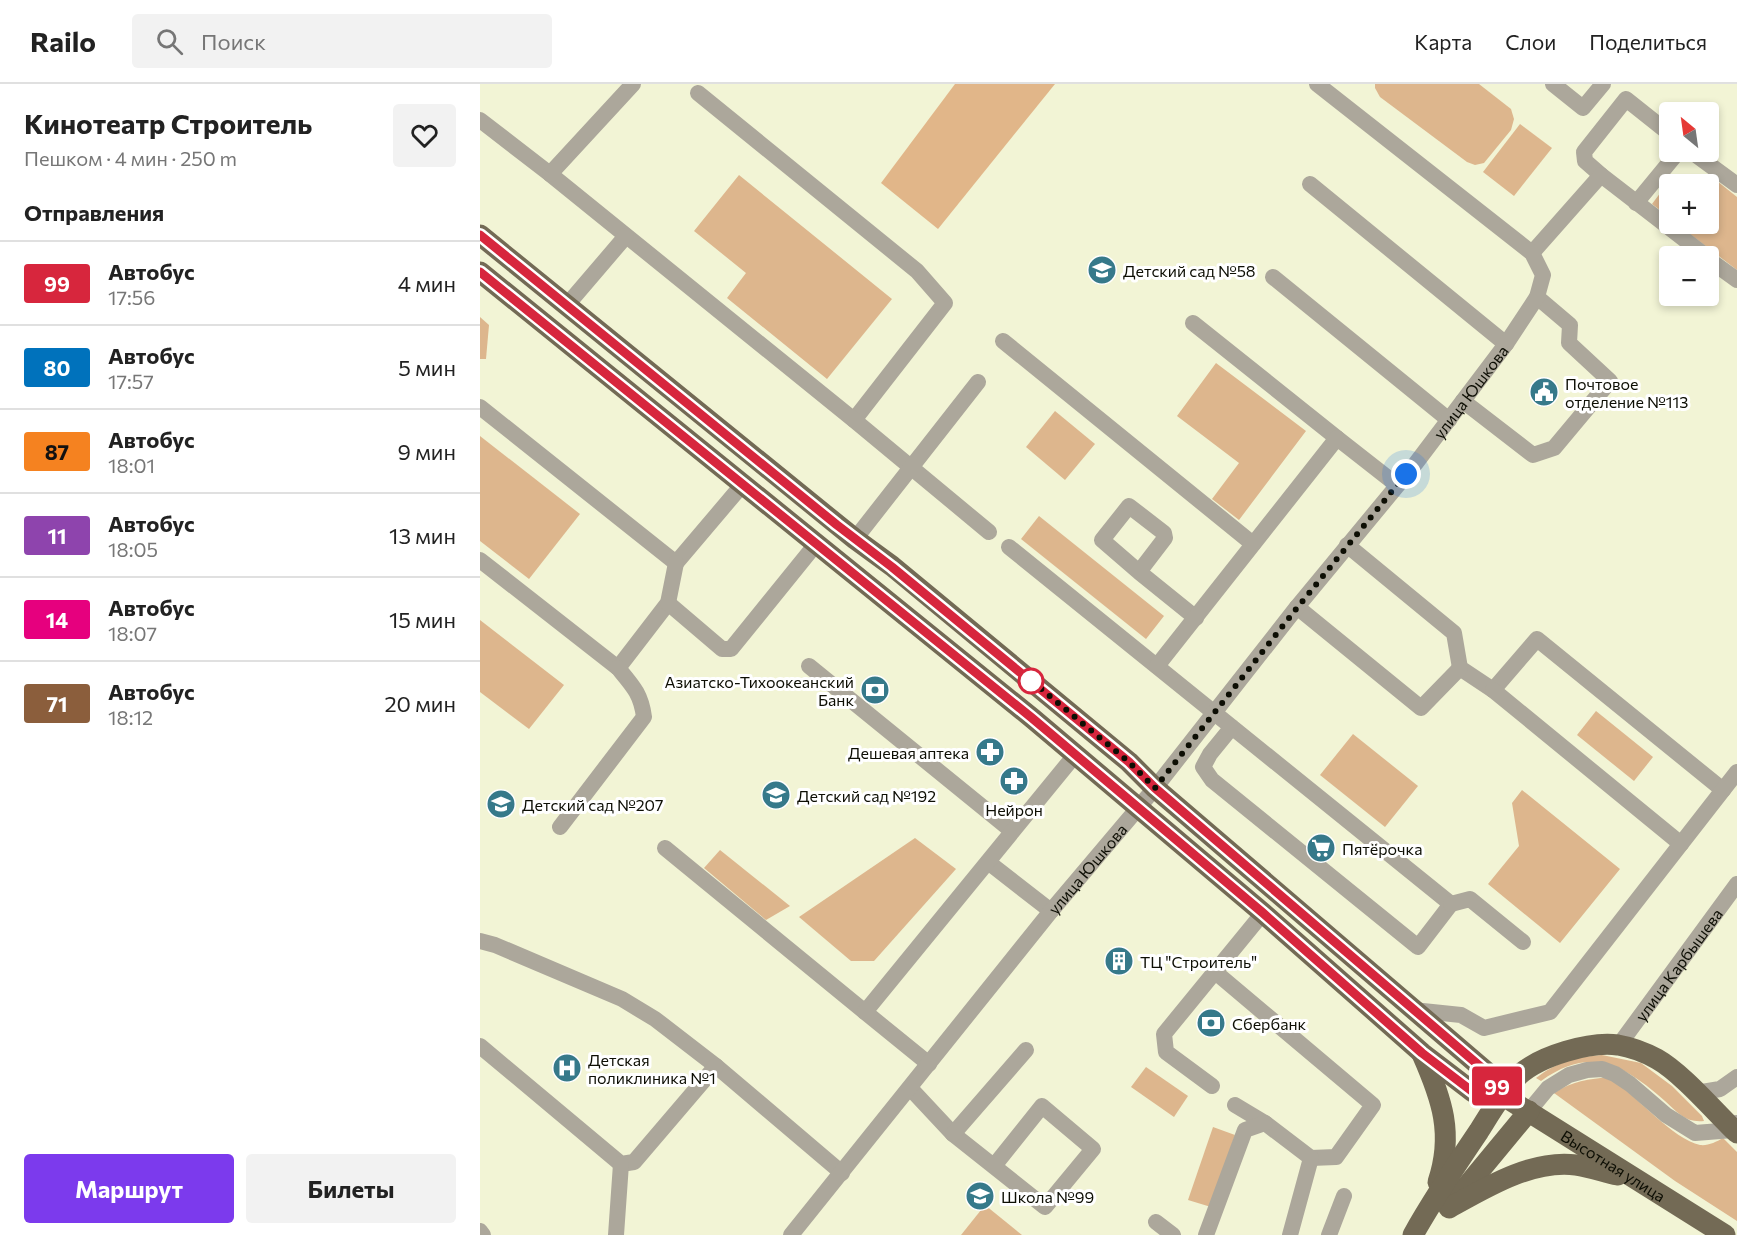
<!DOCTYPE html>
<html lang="ru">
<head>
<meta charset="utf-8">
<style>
	:root { --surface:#fff; --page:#f2f2f2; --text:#222; --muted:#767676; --line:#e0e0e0; --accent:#7c3aed }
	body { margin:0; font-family:Commissioner,sans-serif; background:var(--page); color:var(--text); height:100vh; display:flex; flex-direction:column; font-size:22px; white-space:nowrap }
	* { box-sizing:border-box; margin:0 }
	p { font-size:20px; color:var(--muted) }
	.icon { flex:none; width:33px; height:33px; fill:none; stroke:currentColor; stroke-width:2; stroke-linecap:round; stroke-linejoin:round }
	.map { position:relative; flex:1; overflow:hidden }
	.drawer { display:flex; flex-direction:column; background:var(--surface); width:480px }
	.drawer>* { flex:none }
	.badge { padding:0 12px; border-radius:4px; font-size:21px; line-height:39px }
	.needle { width:39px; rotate:331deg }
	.tools { position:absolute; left:1179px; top:18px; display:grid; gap:12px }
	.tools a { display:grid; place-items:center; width:60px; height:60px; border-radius:6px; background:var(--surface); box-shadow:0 3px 9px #0003; font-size:30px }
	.you { position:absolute; width:30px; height:30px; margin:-15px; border:4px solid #fff; border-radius:50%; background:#1a73e8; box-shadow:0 0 0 9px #1a73e833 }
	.map>.badge { position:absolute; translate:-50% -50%; box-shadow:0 0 0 3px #fff }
	h2 { padding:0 24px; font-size:22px; line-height:54px }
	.round { display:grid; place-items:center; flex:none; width:63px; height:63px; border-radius:6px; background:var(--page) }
	.headline { display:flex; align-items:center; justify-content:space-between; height:102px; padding:0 24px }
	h1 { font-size:28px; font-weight:700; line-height:45px }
	.button { display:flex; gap:12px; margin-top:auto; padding:12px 24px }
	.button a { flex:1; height:69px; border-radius:6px; background:var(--accent); color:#fff; font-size:24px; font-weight:700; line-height:69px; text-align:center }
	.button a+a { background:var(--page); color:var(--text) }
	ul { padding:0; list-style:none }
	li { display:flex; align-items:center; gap:18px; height:84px; padding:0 24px; border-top:2px solid var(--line) }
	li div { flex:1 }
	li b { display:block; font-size:22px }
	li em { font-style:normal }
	li .badge { min-width:66px; font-weight:700; text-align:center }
	header { display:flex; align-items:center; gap:36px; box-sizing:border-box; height:84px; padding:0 30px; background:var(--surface); border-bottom:2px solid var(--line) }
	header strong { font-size:28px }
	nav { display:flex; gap:33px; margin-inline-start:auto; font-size:21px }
	.search { width:420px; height:54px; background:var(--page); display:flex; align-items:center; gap:15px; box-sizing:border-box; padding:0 21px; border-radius:6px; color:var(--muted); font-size:22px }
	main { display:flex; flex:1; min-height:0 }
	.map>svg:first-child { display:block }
</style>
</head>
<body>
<header>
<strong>Railo</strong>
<div class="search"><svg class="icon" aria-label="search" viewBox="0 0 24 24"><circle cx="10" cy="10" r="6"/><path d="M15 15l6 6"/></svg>Поиск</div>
<nav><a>Карта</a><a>Слои</a><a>Поделиться</a></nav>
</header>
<main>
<section class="drawer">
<div class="headline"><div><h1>Кинотеатр Строитель</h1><p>Пешком · 4 мин · 250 m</p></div><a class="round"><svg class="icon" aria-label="heart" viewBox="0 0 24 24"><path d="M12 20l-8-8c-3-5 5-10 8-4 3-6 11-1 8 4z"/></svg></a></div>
<h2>Отправления</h2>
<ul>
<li><span class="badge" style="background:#d7263d;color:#fff">99</span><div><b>Автобус</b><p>17:56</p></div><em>4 мин</em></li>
<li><span class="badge" style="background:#0072bc;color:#fff">80</span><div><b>Автобус</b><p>17:57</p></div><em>5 мин</em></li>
<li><span class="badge" style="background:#f58220;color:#111">87</span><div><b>Автобус</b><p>18:01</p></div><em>9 мин</em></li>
<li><span class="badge" style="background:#8e44ad;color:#fff">11</span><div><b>Автобус</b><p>18:05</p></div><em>13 мин</em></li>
<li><span class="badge" style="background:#e6007e;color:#fff">14</span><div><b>Автобус</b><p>18:07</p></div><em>15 мин</em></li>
<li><span class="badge" style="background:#8b5e3c;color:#fff">71</span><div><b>Автобус</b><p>18:12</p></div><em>20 мин</em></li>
</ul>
<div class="button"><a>Маршрут</a><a>Билеты</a></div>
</section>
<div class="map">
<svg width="1257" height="1151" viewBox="0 0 1257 1151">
	<rect width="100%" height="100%" fill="#f2f4d5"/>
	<g fill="#ddb68d">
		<path d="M895,0H999L1031,25L1034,35L1031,46L1004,79L995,81L987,78L900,13L895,4Z"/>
		<path d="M1040,40L1072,64L1034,112L1003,88Z"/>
		<path d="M259,91L412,215L347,295L247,214L266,189L214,147Z"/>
		<path d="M1193,92L1205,100H1190L1189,133L1172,120Z"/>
		<path d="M1237,97L1257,113V186L1197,140H1228L1229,108Z"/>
		<path d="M0,233L9,241L6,275H0Z"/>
		<path d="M736,279L826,347L759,436L732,415L759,379L697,332Z"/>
		<path d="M575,327L615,360L585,396L546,363Z"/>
		<path d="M0,352L100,430L49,495L0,457Z"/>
		<path d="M559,432L684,532L666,555L541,455Z"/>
		<path d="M0,536L84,601L49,645L0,608Z"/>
		<path d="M1116,627L1173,673L1154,697L1097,651Z"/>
		<path d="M873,650L938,702L905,743L840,691Z"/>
		<path d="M1042,706L1140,785L1080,859L1008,800L1039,762L1032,719Z"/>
		<path d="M435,754L476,785L394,877H371L319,833Z"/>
		<path d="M240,766L310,822L286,836L224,784Z"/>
		<path d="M1122,971L1161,979L1192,1002L1222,1032L1224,1037C1206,1039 1198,1029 1185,1017C1144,981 1111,961 1061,997L1056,994C1077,978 1095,973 1122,971Z"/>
		<path d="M666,983L708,1012L694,1033L651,1003Z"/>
		<path d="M1130,993C1154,1010 1194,1056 1220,1061C1228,1062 1236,1058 1243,1054L1257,1068V1137L1195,1097L1074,1009C1092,997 1109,995 1130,993Z"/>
		<path d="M733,1043L755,1051L731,1123L708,1116Z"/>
		<path d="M505,1121L542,1151H481Z"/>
	</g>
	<path fill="#e1b689" d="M475,0H575L458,145L401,99Z"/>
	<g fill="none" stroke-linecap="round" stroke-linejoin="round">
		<g stroke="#aca79b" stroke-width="16">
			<path d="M1073,0L1103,24L1123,0"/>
			<path d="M218,9L437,187L465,219L374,336"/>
			<path d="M0,36L70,90L374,336L509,448"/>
			<path d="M1212,68L1257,101"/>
			<path d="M70,90L153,0"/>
			<path d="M1121,91L1105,77L1104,68L1146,15L1190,50"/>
			<path d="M830,100L1026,260"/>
			<path d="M1156,119L1198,68"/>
			<path d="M1052,169L1121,91L1226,172"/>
			<path d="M1228,175L1257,196"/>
			<path d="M793,193L969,336"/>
			<path d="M87,221L146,152"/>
			<path d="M713,239L857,354"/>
			<path d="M523,257L773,460"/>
			<path d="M983,317L1053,371L1074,364L1130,297L1089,259L1090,241L1057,213"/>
			<path d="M0,323L196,479L263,400"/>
			<path d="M375,455L498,298"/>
			<path d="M867,461L974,549L980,584L1013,606L1057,555L1243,706"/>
			<path d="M529,463L971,820L938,863L732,696L723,683L730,670L752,643"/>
			<path d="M0,476L138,584L188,519L196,479"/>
			<path d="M659,488L622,456L649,422L684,449L685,454L659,488L716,534"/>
			<path d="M188,519L242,565H251L336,460"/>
			<path d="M817,523L941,624L980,584"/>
			<path d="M329,582L532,747"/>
			<path d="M677,582L857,354L917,401"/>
			<path d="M1013,606L1201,760"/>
			<path d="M80,743L164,633C161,610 153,602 138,584"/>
			<path d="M185,764L385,928"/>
			<path d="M508,778L571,827"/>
			<path d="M971,820L990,815L1043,858"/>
			<path d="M0,857L15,861L142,915L175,935L236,982L362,1089"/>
			<path d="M734,887L893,1021L856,1073L831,1074"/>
			<path d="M933,926L981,931L1004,944L1070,928L1257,688"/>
			<path id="s1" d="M1139,961L1257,800"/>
			<path d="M0,962L141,1080L154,1078L236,982"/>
			<path d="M449,980L385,928L595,671"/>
			<path d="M732,1002L686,968L684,950L783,829"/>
			<path d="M430,1004L473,1050L565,1123L613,1065L562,1022L514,1082"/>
			<path d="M1216,1009L1240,1005L1257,993"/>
			<path d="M755,1021L785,1039L831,1074L810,1151"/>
			<path d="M1049,1027L1068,1004L1089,991L1107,986L1122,985L1135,990L1150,1000L1186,1031L1215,1049L1253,1046L1256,1039"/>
			<path d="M473,1050L546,966"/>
			<path d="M676,1138L693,1151"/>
			<path d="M0,1147L3,1151"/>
			<path d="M136,1151L141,1080"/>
			<path id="s2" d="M311,1151L571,827L675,704L817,523L936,379L1026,260L1057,213L1063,191L1052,169L837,0"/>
			<path d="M726,1151L765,1046L785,1039"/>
			<path d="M849,1151L864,1112"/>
		</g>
		<g stroke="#736a55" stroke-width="21">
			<path d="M0,151L375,455L412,482L649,678L675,704L1009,990L1022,1011"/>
			<path id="s3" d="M0,188L552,634L783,829L942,969L993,1008L1022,1011L1245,1151"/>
			<path d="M942,970C962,1015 974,1050 958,1098"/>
			<path d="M977,1114L1049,1027"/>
			<path d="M969,1124C1005,1104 1052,1075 1096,1081C1110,1083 1124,1088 1138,1091"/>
			<path d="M933,1151C953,1115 976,1081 999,1047C1011,1028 1023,1007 1039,991C1060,972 1110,957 1138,961C1150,963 1166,969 1177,975C1202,989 1235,1028 1257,1049"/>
		</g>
	</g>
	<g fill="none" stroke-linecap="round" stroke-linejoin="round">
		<g stroke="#fff" stroke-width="14">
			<path id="line" d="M0,151L357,441L412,483L649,678L675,704L1009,990L1022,1011L993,1008L942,969L783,829L552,634L0,188"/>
		</g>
		<use href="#line" stroke="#d7263d" stroke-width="9"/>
		<path stroke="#0d0e04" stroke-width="6" stroke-dasharray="0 10.8" d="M551,597L548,594L649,678L675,704L817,524L926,390"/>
	</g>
	<defs>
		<g id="school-disc" transform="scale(1.5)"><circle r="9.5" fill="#36798a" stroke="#fff"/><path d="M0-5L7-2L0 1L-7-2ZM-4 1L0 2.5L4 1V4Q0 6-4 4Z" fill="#fff"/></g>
		<g id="civic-disc" transform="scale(1.5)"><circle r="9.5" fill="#36798a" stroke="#fff"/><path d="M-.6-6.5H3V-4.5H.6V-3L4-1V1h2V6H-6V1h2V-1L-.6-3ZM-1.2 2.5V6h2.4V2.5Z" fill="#fff"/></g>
		<g id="bank-disc" transform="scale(1.5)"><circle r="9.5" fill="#36798a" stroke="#fff"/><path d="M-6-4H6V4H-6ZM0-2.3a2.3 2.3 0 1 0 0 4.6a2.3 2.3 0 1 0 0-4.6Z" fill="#fff"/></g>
		<g id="pharmacy-disc" transform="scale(1.5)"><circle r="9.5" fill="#36798a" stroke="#fff"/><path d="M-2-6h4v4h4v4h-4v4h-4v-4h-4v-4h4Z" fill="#fff"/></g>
		<g id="supermarket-disc" transform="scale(1.5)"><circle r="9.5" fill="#36798a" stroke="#fff"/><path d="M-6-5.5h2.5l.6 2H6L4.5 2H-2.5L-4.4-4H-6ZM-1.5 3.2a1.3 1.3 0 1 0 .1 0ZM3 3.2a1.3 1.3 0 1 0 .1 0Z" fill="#fff"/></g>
		<g id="building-disc" transform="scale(1.5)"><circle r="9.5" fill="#36798a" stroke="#fff"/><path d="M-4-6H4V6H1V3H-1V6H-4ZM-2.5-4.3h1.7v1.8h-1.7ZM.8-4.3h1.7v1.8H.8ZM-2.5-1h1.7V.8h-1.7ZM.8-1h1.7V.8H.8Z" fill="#fff"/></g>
		<g id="hospital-disc" transform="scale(1.5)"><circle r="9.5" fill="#36798a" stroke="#fff"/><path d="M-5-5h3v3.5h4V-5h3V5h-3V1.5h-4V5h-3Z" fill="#fff"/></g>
	</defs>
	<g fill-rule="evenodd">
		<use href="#school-disc" x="622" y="186"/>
		<use href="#civic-disc" x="1064" y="308"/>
		<use href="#bank-disc" x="395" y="606"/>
		<use href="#pharmacy-disc" x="510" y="668"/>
		<use href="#pharmacy-disc" x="534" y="697"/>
		<use href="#school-disc" x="296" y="711"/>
		<use href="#school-disc" x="21" y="720"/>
		<use href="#supermarket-disc" x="841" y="764"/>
		<use href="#building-disc" x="639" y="877"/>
		<use href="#bank-disc" x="731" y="939"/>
		<use href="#hospital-disc" x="87" y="984"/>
		<use href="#school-disc" x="500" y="1112"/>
	</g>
	<circle fill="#fff" stroke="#d7263d" stroke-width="3" cx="551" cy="597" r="12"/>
	<g text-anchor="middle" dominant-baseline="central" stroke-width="6" stroke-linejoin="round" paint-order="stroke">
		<g font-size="16" fill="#0d0e04" stroke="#fff" text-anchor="start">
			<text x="643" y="186">Детский сад №58</text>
			<text x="1085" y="299">Почтовое<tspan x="1085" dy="18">отделение №113</tspan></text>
			<text x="374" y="597" text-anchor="end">Азиатско-Тихоокеанский<tspan x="374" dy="18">Банк</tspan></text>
			<text x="489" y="668" text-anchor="end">Дешевая аптека</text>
			<text x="317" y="711">Детский сад №192</text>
			<text x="42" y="720">Детский сад №207</text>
			<text x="534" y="725" text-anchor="middle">Нейрон</text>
			<text x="862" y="764">Пятёрочка</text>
			<text x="660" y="877">ТЦ "Строитель"</text>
			<text x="752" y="939">Сбербанк</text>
			<text x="108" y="975">Детская<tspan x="108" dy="18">поликлиника №1</tspan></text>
			<text x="521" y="1112">Школа №99</text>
		</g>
		<g font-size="16" fill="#0d0e04" stroke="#fff">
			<text stroke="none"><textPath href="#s2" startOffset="1083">улица Юшкова</textPath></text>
			<text stroke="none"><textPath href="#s2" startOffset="471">улица Юшкова</textPath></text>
			<text stroke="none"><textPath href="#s1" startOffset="100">улица Карбышева</textPath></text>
			<text stroke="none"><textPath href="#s3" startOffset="1449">Высотная улица</textPath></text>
		</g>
	</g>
</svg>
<div class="tools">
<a><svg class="needle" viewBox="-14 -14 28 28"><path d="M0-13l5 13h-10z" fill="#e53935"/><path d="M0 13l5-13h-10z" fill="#767676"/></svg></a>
<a>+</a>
<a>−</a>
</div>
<div class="you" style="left:926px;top:390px"></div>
<b class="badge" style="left:1017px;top:1002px;background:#d7263d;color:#fff">99</b>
</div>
</main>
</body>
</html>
